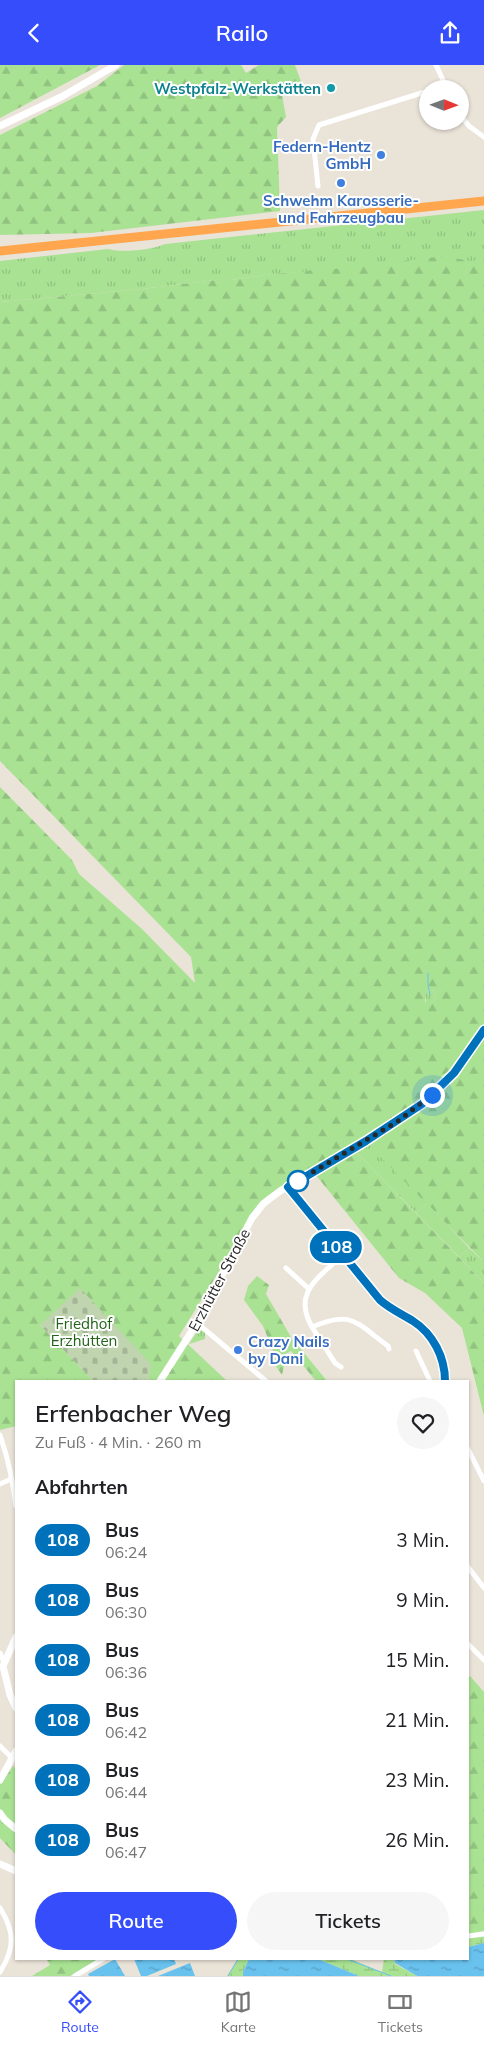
<!DOCTYPE html>
<html lang="de">
<head>
<meta charset="utf-8">
<style>
	:root { --surface:#fff; --page:#f6f6f6; --text:#202124; --muted:#757577; --line:#e0e0e0; --accent:#354dfa }
	body { margin:0; font-family:Mulish,sans-serif; background:var(--page); color:var(--text); height:100vh; display:flex; flex-direction:column; font-size:19px; white-space:nowrap }
	* { box-sizing:border-box; margin:0 }
	p { font-size:16px; color:var(--muted) }
	.icon { flex:none; width:28px; height:28px; fill:none; stroke:currentColor; stroke-width:2; stroke-linecap:round; stroke-linejoin:round }
	.map { position:relative; flex:1; overflow:hidden }
	.details { position:absolute; left:15px; top:1315px; width:454px; height:580px; display:flex; flex-direction:column; background:var(--surface); border-radius:0px; box-shadow:0 1px 4px #0004 }
	.details>* { flex:none }
	.badge { padding:0 10px; border-radius:16px; font-size:18px; line-height:32px }
	.needle { width:32px; rotate:91deg }
	.controls { position:absolute; left:419px; top:15px; display:grid; gap:10px }
	.controls a { display:grid; place-items:center; width:50px; height:50px; border-radius:50%; background:var(--surface); box-shadow:0 1px 4px #0004; font-size:25px }
	.you { position:absolute; width:25px; height:25px; margin:-12px; border:4px solid #fff; border-radius:50%; background:#1a73e8; box-shadow:0 0 0 8px #1a73e833 }
	.map>.badge { position:absolute; translate:-50% -50%; box-shadow:0 0 0 2px #fff }
	h2 { padding:0 20px; font-size:19px; line-height:45px }
	.round { display:grid; place-items:center; flex:none; width:52px; height:52px; border-radius:26px; background:var(--page) }
	.overview { display:flex; align-items:center; justify-content:space-between; height:85px; padding:0 20px }
	h1 { font-size:24px; font-weight:600; line-height:38px }
	.primary-button { display:flex; gap:10px; margin-top:auto; padding:10px 20px }
	.primary-button a { flex:1; height:58px; border-radius:30px; background:var(--accent); color:#fff; font-size:20px; font-weight:600; line-height:58px; text-align:center }
	.primary-button a+a { background:var(--page); color:var(--text) }
	ul { padding:0; list-style:none }
	li { display:flex; align-items:center; gap:15px; height:60px; padding:0 20px }
	li div { flex:1 }
	li b { display:block; font-size:19px }
	li em { font-style:normal }
	li .badge { min-width:55px; font-weight:700; text-align:center }
	header { display:flex; justify-content:space-between; align-items:center; height:65px; padding:0 20px; background:var(--accent); color:#fff; font-size:22px; font-weight:600 }
	.tabs { display:flex; justify-content:space-around; align-items:center; height:70px; border-top:1px solid var(--line); background:var(--surface); font-size:14px; color:var(--muted) }
	.tabs a { display:grid; justify-items:center; gap:2px }
	.tabs .current { color:var(--accent) }
	.map>svg:first-child { display:block }
</style>
</head>
<body>
<header><svg class="icon" aria-label="back" viewBox="0 0 24 24"><path d="M15 5l-7 7 7 7"/></svg>Railo<svg class="icon" aria-label="share" viewBox="0 0 24 24"><path d="M12 15V3M7 8l5-5 5 5M5 13v7h14v-7"/></svg></header>
<div class="map">
<svg width="484" height="1911" viewBox="0 0 484 1911">
	<defs>
		<pattern id="grass-tufts" width="24" height="20" patternUnits="userSpaceOnUse" patternTransform="scale(1.25)"><rect width="24" height="20" fill="#a9e293"/><path d="M3 7l-1-3M5 7V3M7 7l1-3M15 17l-1-3M17 17v-4M19 17l1-3" fill="none" stroke="#91c27f"/></pattern>
		<pattern id="forest-firs" width="22" height="20" patternUnits="userSpaceOnUse" patternTransform="scale(1.25)"><rect width="22" height="20" fill="#a9e293"/><path d="M5 1l3.5 6h-7zM16 11l3.5 6h-7z" fill="#91c27f"/></pattern>
		<pattern id="wetland-marsh" width="20" height="14" patternUnits="userSpaceOnUse" patternTransform="scale(1.25)"><rect width="20" height="14" fill="#a9e293"/><path d="M1 5h8M5 5V1M11 12h8M15 12V8" fill="none" stroke="#91c27f"/></pattern>
		<pattern id="cemetery-stones" width="16" height="16" patternUnits="userSpaceOnUse" patternTransform="scale(1.25)"><rect width="16" height="16" fill="#bfd4af"/><path d="M2 7V4a2 2 0 0 1 4 0v3zM10 15v-3a2 2 0 0 1 4 0v3z" fill="#a4b697"/></pattern>
		<pattern id="water-ripples" width="26" height="14" patternUnits="userSpaceOnUse" patternTransform="scale(1.25)"><rect width="26" height="14" fill="#69c2ee"/><path d="M2 4q2-2 4 0t4 0M15 11q2-2 4 0t4 0" fill="none" stroke="#569ec1"/></pattern>
	</defs>
	<rect width="100%" height="100%" fill="#eae3d8"/>
	<g fill="url(#grass-tufts)">
		<path d="M484,145V195L480,196L272,209L231,215H215L142,224L0,237V196L108,184C122,188 152,185 165,179Z"/>
		<path d="M432,925L436,929C436,936 433,938 426,940L425,926Z"/>
		<path d="M366,1076L427,1138L416,1148L353,1084Z"/>
		<path d="M469,1183L484,1197V1218L459,1192Z"/>
		<path d="M200,1264L205,1267V1274L189,1279L198,1265Z"/>
	</g>
	<g fill="url(#forest-firs)" fill-rule="evenodd">
		<path d="M0,0H100L0,53Z"/>
		<path d="M124,0H241L246,8L259,0H295L302,19L282,30L286,52L277,62L280,146L91,168L0,170V70L97,21Z"/>
		<path d="M445,191L469,196L484,195V1197L366,1077L353,1084L484,1218V1351L462,1263L425,1228L399,1213L311,1104L278,1123L255,1144L226,1195L179,1271L227,1316H148L149,1313L40,1260L93,1316H16V1361L0,1365V722L72,795L79,809L142,864L195,918L191,892L0,696V237L142,224L215,215H231L272,209L335,204ZM432,925L436,929C436,936 433,938 427,939L425,937V926Z"/>
		<path d="M257,1211L269,1220L266,1229L291,1272L327,1316H316L291,1286L281,1291L285,1297L282,1310L273,1297L276,1293L263,1261L244,1235L248,1221Z"/>
		<path d="M470,1611L484,1627V1866L468,1869V1613Z"/>
		<path d="M13,1701L16,1704V1790L0,1773V1709L5,1713Z"/>
		<path d="M49,1894H98L70,1911H32L50,1900L47,1895Z"/>
	</g>
	<g fill="url(#wetland-marsh)">
		<path d="M484,1870V1878L468,1882V1873Z"/>
		<path d="M238,1894H249L243,1907V1911H227Z"/>
		<path d="M318,1894H350L382,1907L384,1894H394L395,1899L417,1911H359Z"/>
	</g>
	<path fill="url(#cemetery-stones)" d="M80,1223L151,1299L148,1316H93L40,1260Z"/>
	<path fill="#a9e293" d="M427,1138L469,1183L459,1192L416,1148Z"/>
	<g fill="url(#water-ripples)">
		<path d="M484,1878V1911H417L395,1898L394,1894H468V1882Z"/>
		<path d="M115,1894L125,1911H89L88,1909Z"/>
		<path d="M134,1894H174L176,1899L147,1911H141Z"/>
		<path d="M249,1894H318L359,1911H243V1907Z"/>
		<path d="M190,1898L195,1911H158Z"/>
	</g>
	<g fill="none" stroke-linecap="round" stroke-linejoin="round">
		<g stroke="#69c2ee" stroke-width="1">
			<path d="M428,908V920L430,930"/>
			<path d="M347,1894L391,1911"/>
			<path d="M228,1911L238,1894"/>
		</g>
		<g stroke="#fff" stroke-width="5">
			<path d="M436,0L447,24"/>
			<path d="M433,24L445,20"/>
			<path d="M460,50L469,61L484,72"/>
			<path d="M318,121L313,74L319,60L428,26"/>
			<path d="M288,1122L380,1235C390,1244 402,1249 413,1256C433,1269 445,1292 445,1316"/>
			<path d="M342,1190C319,1213 292,1227 312,1262C352,1245 355,1257 388,1281L389,1284"/>
			<path d="M286,1203L309,1224"/>
			<path d="M197,1258L266,1316"/>
			<path d="M312,1262L335,1298L341,1302"/>
			<path d="M416,1286L430,1316"/>
			<path d="M0,1370C8,1393 13,1417 16,1441"/>
			<path d="M468,1384L484,1416"/>
			<path d="M0,1419L11,1414"/>
			<path d="M468,1502L484,1523"/>
			<path d="M468,1579L484,1595"/>
			<path d="M0,1588L4,1597"/>
			<path d="M0,1681L12,1693"/>
			<path d="M0,1843C15,1867 15,1883 0,1907"/>
			<path d="M468,1871L484,1869"/>
			<path d="M75,1911L103,1894"/>
		</g>
		<g stroke="#fff" stroke-width="7">
			<path d="M0,61L63,31L116,0"/>
			<path d="M160,1316L197,1258L252,1153L263,1139C312,1099 377,1077 426,1036C450,1016 468,991 484,965"/>
			<path d="M16,1572L3,1601L10,1630L16,1643"/>
			<path d="M0,1715L16,1686"/>
			<path d="M0,1748L5,1755L16,1764"/>
			<path d="M0,1799L16,1806"/>
		</g>
		<path stroke="#ffa64f" stroke-width="9" d="M0,186L484,136"/>
	</g>
	<g fill="none" stroke-linecap="round" stroke-linejoin="round">
		<g stroke="#fff" stroke-width="11">
			<path id="line" d="M445,1316C445,1292 433,1269 413,1256C402,1249 390,1244 380,1235L288,1122L366,1076L422,1039L454,1008L484,965"/>
		</g>
		<use href="#line" stroke="#0072bc" stroke-width="8"/>
		<path stroke="#272727" stroke-width="5" stroke-dasharray="0 9" d="M298,1116L398,1056L432,1030"/>
	</g>
	<circle fill="#0f9aa8" stroke="#fff" stroke-width="2" cx="331" cy="23" r="5"/>
	<g fill="#3f7fe0" stroke="#fff" stroke-width="2">
		<circle cx="381" cy="90" r="5"/>
		<circle cx="341" cy="118" r="5"/>
		<circle cx="238" cy="1285" r="5"/>
	</g>
	<circle fill="#fff" stroke="#0072bc" stroke-width="2.5" cx="298" cy="1116" r="10"/>
	<g text-anchor="middle" dominant-baseline="central" stroke-width="4" stroke-linejoin="round" paint-order="stroke">
		<g font-size="15" font-weight="bold" fill="#0d838f" stroke="#fff" text-anchor="end">
			<text x="321" y="23">Westpfalz-Werkstätten</text>
		</g>
		<g font-size="15" font-weight="bold" fill="#366cbe" stroke="#fff" text-anchor="end">
			<text x="371" y="81">Federn-Hentz<tspan x="371" dy="17">GmbH</tspan></text>
			<text x="341" y="135" text-anchor="middle">Schwehm Karosserie-<tspan x="341" dy="17">und Fahrzeugbau</tspan></text>
			<text x="248" y="1276" text-anchor="start">Crazy Nails<tspan x="248" dy="17">by Dani</tspan></text>
		</g>
		<g font-size="15" fill="#272727" stroke="#fff">
			<text transform="translate(219 1215) rotate(-62)">Erzhütter Straße</text>
		</g>
		<g font-size="15" fill="#236318" stroke="#fff">
			<text x="84" y="1258">Friedhof<tspan x="84" dy="17">Erzhütten</tspan></text>
		</g>
	</g>
</svg>
<div class="controls">
<a><svg class="needle" viewBox="-14 -14 28 28"><path d="M0-13l5 13h-10z" fill="#e53935"/><path d="M0 13l5-13h-10z" fill="#757577"/></svg></a>
</div>
<div class="you" style="left:432px;top:1030px"></div>
<b class="badge" style="left:336px;top:1182px;background:#0072bc;color:#fff">108</b>
<section class="details">
<div class="overview"><div><h1>Erfenbacher Weg</h1><p>Zu Fuß · 4 Min. · 260 m</p></div><a class="round"><svg class="icon" aria-label="heart" viewBox="0 0 24 24"><path d="M12 20l-8-8c-3-5 5-10 8-4 3-6 11-1 8 4z"/></svg></a></div>
<h2>Abfahrten</h2>
<ul>
<li><span class="badge" style="background:#0072bc;color:#fff">108</span><div><b>Bus</b><p>06:24</p></div><em>3 Min.</em></li>
<li><span class="badge" style="background:#0072bc;color:#fff">108</span><div><b>Bus</b><p>06:30</p></div><em>9 Min.</em></li>
<li><span class="badge" style="background:#0072bc;color:#fff">108</span><div><b>Bus</b><p>06:36</p></div><em>15 Min.</em></li>
<li><span class="badge" style="background:#0072bc;color:#fff">108</span><div><b>Bus</b><p>06:42</p></div><em>21 Min.</em></li>
<li><span class="badge" style="background:#0072bc;color:#fff">108</span><div><b>Bus</b><p>06:44</p></div><em>23 Min.</em></li>
<li><span class="badge" style="background:#0072bc;color:#fff">108</span><div><b>Bus</b><p>06:47</p></div><em>26 Min.</em></li>
</ul>
<div class="primary-button"><a>Route</a><a>Tickets</a></div>
</section>
</div>
<nav class="tabs">
<a class="current"><svg class="icon" aria-label="directions" viewBox="0 0 24 24"><path d="M12 3l9 9-9 9-9-9zM9 14v-3h6M13 9l2 2-2 2"/></svg>Route</a>
<a><svg class="icon" aria-label="map" viewBox="0 0 24 24"><path d="M3 6l6-2 6 2 6-2v14l-6 2-6-2-6 2zM9 4v14M15 6v14"/></svg>Karte</a>
<a><svg class="icon" aria-label="tickets" viewBox="0 0 24 24"><path d="M3 7h18v10H3zM15 7v10"/></svg>Tickets</a>
</nav>
</body>
</html>
